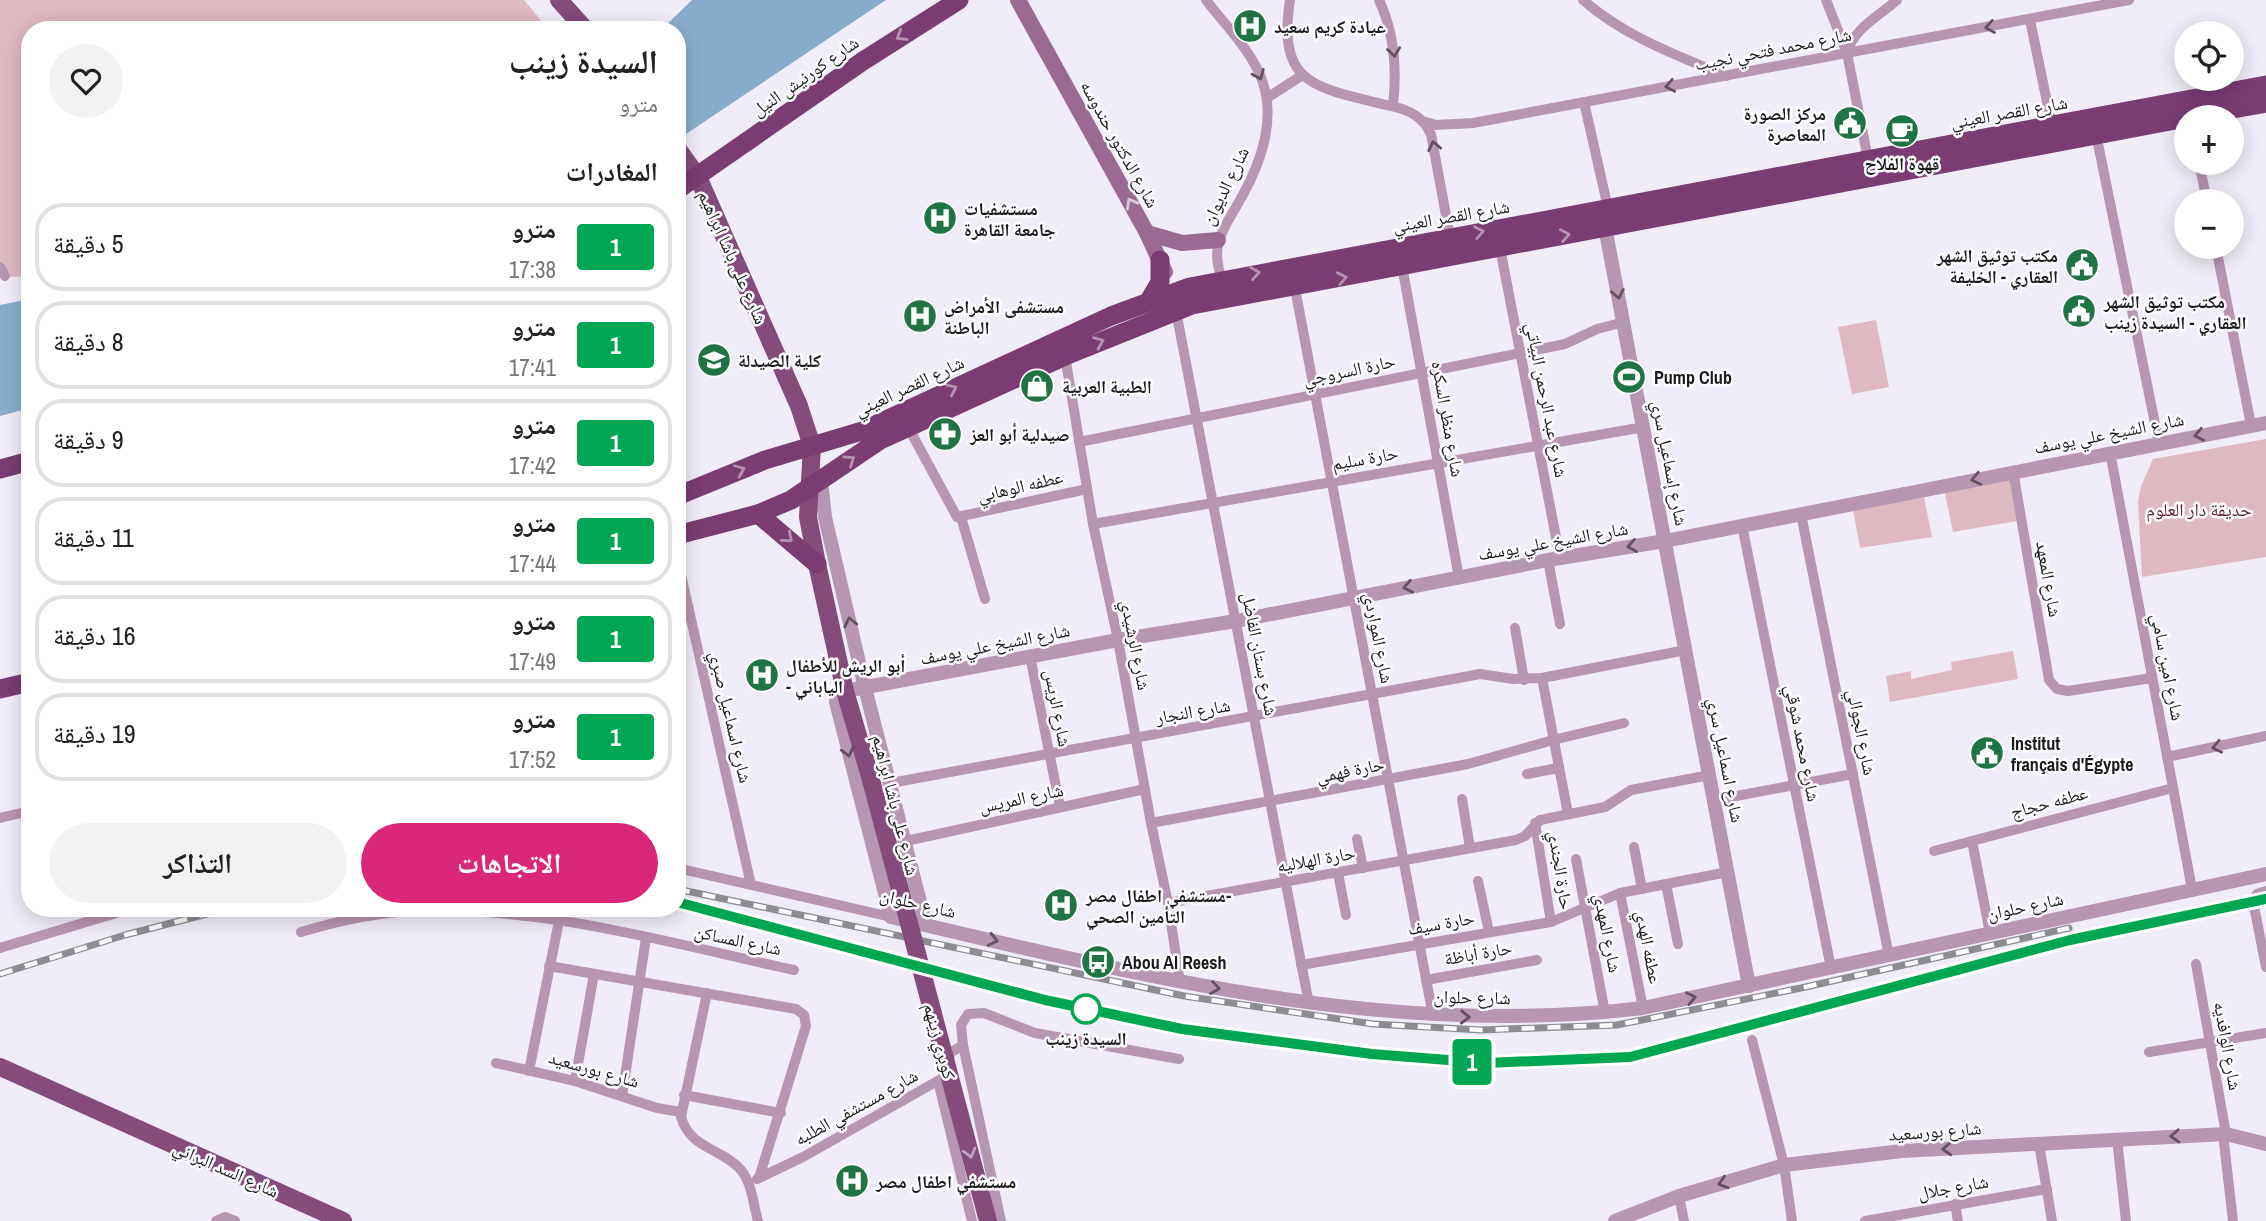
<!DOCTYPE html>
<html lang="ar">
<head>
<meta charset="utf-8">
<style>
	:root { --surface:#fff; --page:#f2f2f2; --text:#202124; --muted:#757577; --line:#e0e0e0; --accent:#db2777 }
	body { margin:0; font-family:"Archivo Narrow","Noto Naskh Arabic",sans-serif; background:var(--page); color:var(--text); direction:rtl; height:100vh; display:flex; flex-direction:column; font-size:26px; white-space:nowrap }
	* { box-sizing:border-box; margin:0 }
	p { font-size:23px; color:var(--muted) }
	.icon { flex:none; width:38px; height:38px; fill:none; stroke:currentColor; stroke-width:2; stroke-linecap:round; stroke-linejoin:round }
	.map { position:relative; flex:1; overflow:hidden; direction:ltr }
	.sheet { position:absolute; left:21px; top:21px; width:665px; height:896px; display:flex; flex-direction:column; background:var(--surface); border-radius:28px; box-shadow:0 4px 18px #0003; direction:rtl }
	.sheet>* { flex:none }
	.badge { padding:0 14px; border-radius:5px; font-size:24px; line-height:46px }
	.fabs { position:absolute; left:2174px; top:21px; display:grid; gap:14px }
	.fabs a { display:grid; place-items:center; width:70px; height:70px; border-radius:50%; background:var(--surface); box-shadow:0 4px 18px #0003; font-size:35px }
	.map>.badge { position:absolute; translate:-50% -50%; box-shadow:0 0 0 4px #fff }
	h2 { padding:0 28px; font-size:26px; line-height:63px }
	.round { display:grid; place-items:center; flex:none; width:74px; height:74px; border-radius:37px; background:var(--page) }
	.overview { display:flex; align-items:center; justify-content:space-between; height:119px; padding:0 28px }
	h1 { font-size:33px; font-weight:700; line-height:52px }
	.cta { display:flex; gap:14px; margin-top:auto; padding:14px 28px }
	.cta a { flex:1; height:80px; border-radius:42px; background:var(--accent); color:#fff; font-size:28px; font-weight:700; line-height:80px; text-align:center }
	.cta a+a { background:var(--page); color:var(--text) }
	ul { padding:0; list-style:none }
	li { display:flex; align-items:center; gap:21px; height:88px; margin:0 14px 10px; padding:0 14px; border:4px solid var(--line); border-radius:28px }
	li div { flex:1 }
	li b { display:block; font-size:26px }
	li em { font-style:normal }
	li .badge { min-width:77px; font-weight:700; text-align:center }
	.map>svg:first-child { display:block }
</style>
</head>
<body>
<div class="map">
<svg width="2266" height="1221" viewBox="0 0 2266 1221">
	<rect width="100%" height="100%" fill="#f1edf8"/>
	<g fill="#dfb9c2">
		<path d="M0,0H524L549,30H30V276L9,277L0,261Z"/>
		<path d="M1876,320L1889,387L1852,394L1838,327Z"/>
		<path d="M2266,439V557L2142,577L2138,501L2141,486L2153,459Z"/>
		<path d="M2009,477L2017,521L1953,532L1944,489Z"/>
		<path d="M1924,497L1932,537L1860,548L1853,509Z"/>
		<path d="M2013,651L2018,679L1890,702L1886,676L1911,671V679L1952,670L1951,662Z"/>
	</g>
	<g fill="#88adcc">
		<path d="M692,0H886L677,140V30H661Z"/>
		<path d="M30,299V408L0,416V305Z"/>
	</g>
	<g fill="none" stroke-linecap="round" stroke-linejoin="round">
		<g stroke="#b796b1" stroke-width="10">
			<path d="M1206,0C1225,25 1253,52 1263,83C1276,123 1260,165 1240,200C1224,229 1209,244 1222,279"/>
			<path d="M1290,0C1277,84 1314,87 1382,104C1396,107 1412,110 1422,121C1426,124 1428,130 1431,134L1450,237"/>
			<path d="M1379,0C1395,34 1397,70 1393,106"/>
			<path d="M1583,0C1624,36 1676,55 1726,76"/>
			<path d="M1826,0L1847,53"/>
			<path d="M2030,20L2052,126"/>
			<path d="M1267,98L1301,76"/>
			<path d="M1584,102L1608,208"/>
			<path d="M1422,121L1436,125L1473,123L2129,0"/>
			<path d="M2096,134L2159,443"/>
			<path d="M1868,159L1847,53C1853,29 1879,16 1897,0"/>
			<path d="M2199,163L2207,201"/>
			<path d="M2216,247L2251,425"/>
			<path d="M1500,248L1560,558"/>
			<path d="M1402,266L1459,578"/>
			<path d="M0,267L5,276"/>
			<path d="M1294,283L1433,1016"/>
			<path d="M1176,311L1309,1004"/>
			<path d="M1065,356L1093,524L1118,640L1151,823L1168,903L1180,982"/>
			<path d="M908,427L957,517L1087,489"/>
			<path d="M1079,442L1565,344L1597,329L1624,322"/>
			<path d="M2110,452L2192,889"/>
			<path d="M2013,471L2049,680L2057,689L2068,691L2152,678"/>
			<path d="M1801,514L1889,956"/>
			<path d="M961,517L985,599"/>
			<path d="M1093,524L1644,427"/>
			<path d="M1742,525L1831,968"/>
			<path d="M677,557L751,885"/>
			<path d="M1548,560L1560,624"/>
			<path d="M1515,628L1524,680"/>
			<path d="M1030,656L1060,807"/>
			<path d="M1542,678L1568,814"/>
			<path d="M2167,757L2266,736"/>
			<path d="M1527,774L1558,768"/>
			<path d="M891,783L1480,674L1513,679L1542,678L1686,650"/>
			<path d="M1462,799L1470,848"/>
			<path d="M1715,800L1853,774"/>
			<path d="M0,818L30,811"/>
			<path d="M1151,823L1468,764L1553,740L1624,723"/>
			<path d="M1535,823L1551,922"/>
			<path d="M1357,839L1363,868"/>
			<path d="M906,841L1145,789"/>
			<path d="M1972,841L1990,933"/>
			<path d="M1634,847L1642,889"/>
			<path d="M1934,851L2173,788"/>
			<path d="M1576,859L1605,1013"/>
			<path d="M677,868L891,917"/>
			<path d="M1338,873L1346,915"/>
			<path d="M1478,881L1489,932"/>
			<path d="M1666,884L1678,944"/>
			<path d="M2266,891L2257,894L2253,901L2266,967"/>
			<path d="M1620,893L1643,1008"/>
			<path d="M1168,903L1516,840L1525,836L1540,820L1605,807L1631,790L1710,775"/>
			<path d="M301,932C338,921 377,912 416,911C543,906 670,943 794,970"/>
			<path d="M0,948L133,908"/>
			<path d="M2196,964L2226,1134"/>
			<path d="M1301,965L1551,922L1620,893L1728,872"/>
			<path d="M549,966L796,1009L804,1015L806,1026L759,1178"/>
			<path d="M1426,980L1537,960"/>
			<path d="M707,993L681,1117C690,1149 722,1148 741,1170C752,1183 753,1204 758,1221"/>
			<path d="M1752,1040L1784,1165L1792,1221"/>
			<path d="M2149,1052L2266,1033"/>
			<path d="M496,1063L575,1081L657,1108L681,1112"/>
			<path d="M529,1071L559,921"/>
			<path d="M575,1081L594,974"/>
			<path d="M938,1081L972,1221"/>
			<path d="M684,1095L781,1113"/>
			<path d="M622,1096L646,938"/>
			<path d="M2223,1134L2233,1221"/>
			<path d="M2117,1139L2126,1221"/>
			<path d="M2039,1144L2052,1221"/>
			<path d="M757,1179L803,1157L941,1079L947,1072L950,1053L963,1045"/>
			<path d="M1679,1196L1684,1221"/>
			<path d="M1955,1204L1958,1221"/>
			<path d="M216,1221L225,1217L235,1221"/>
			<path d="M1001,1221L963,1045L961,1025L968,1014L984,1013L1035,1033L1179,1059"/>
			<path d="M1865,1221L2047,1189"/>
		</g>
		<g stroke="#b796b1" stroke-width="14">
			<path d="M1605,227L1749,986"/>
			<path d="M2266,423L1665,541L1548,560L1236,621L1118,640L845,691L837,696L836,702L891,917C1138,975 1388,1039 1643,1008L2266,874"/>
			<path d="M821,480L825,517L865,688L926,925"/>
			<path d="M1615,1221L1679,1196L1784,1165L1902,1151L2226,1134L2266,1144"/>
		</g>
		<g stroke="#9a6a92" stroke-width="16">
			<path d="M1018,0L1147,233L1165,272"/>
			<path d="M1147,233L1182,243L1218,240"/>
		</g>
		<g stroke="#844b7b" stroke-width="18">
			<path d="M559,0L586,30"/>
			<path d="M677,148L698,177L799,406L812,446L808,517L817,564L845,691L871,780"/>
			<path d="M0,1067L343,1221"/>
		</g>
		<g stroke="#7a3c72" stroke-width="19">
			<path d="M2188,117L2266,103"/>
			<path d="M677,190L863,61L959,0"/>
			<path d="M1149,301L1160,282V260"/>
			<path d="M0,469L30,461"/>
			<path d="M677,496L765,460L862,431L1111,316L1190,287L2266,85"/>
			<path d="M758,514L817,564"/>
			<path d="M677,535L758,514L791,500L880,440L1065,356L1192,305L2186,118"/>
			<path d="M0,689L30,682"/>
		</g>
		<g stroke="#8e8c93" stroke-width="7">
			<g id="rail">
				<path d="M677,889L1184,996L1373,1024L1481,1030L1617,1025L1801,988L2069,928"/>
				<path d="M677,902L1045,1000L1182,1029L1372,1054L1486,1063L1630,1057L2070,940"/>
				<path d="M0,974L125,935L230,908"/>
			</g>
		</g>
		<use href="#rail" stroke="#fdfcfe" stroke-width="4.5" stroke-dasharray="13" stroke-linecap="butt"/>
		<path stroke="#844b7b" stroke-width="18" d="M871,780L988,1221"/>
	</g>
	<defs><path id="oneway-chevron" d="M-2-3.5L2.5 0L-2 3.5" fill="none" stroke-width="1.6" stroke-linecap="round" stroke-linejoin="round" transform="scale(1.75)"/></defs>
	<g stroke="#615260">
		<use href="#oneway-chevron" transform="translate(1990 27) rotate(170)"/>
		<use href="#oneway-chevron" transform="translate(1394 52) rotate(82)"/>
		<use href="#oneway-chevron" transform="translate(1259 75) rotate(67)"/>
		<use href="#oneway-chevron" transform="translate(1670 86) rotate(169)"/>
		<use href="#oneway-chevron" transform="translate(1434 146) rotate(-102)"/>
		<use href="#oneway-chevron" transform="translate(1618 294) rotate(79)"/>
		<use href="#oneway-chevron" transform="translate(2199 435) rotate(169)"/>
		<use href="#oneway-chevron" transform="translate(1976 479) rotate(168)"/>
		<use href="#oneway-chevron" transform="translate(1632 546) rotate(171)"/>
		<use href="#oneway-chevron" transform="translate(1408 587) rotate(169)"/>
		<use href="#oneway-chevron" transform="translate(850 622) rotate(-103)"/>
		<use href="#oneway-chevron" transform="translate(2217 747) rotate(168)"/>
		<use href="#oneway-chevron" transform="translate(848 752) rotate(75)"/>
		<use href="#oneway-chevron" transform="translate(993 940) rotate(13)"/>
		<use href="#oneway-chevron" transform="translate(1215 988) rotate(9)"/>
		<use href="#oneway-chevron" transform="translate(1691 998) rotate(-12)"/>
		<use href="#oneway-chevron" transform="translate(1465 1017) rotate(1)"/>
		<use href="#oneway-chevron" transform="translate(2175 1136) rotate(177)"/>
		<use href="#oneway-chevron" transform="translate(1947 1149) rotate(177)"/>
		<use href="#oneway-chevron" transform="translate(1723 1183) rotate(163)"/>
	</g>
	<g stroke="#b592b1">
		<use href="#oneway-chevron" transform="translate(901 36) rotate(148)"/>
		<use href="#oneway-chevron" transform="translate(1479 232) rotate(-11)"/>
		<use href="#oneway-chevron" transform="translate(1565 235) rotate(-11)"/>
		<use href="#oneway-chevron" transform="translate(1255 273) rotate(-10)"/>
		<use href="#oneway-chevron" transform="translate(1342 278) rotate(-11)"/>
		<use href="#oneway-chevron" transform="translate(1099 342) rotate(-22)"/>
		<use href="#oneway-chevron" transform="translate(952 389) rotate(-25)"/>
		<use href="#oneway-chevron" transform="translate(850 460) rotate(-34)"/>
		<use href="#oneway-chevron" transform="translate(740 470) rotate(-23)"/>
		<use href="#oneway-chevron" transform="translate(788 538) rotate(41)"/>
	</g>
	<use stroke="#dac9d8" href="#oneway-chevron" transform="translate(1131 203) rotate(-119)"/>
	<use stroke="#c0a4bc" href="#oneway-chevron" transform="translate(970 1153) rotate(75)"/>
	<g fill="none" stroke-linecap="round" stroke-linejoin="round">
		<g stroke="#fff" stroke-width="16">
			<path id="line" d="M677,902L1045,1000L1182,1029L1372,1054L1486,1063L1630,1057L2070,940L2266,899"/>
		</g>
		<use href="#line" stroke="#00a651" stroke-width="10"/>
	</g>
	<defs>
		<g id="hospital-disc" transform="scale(1.75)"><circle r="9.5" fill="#1f7345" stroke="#fdfcfe"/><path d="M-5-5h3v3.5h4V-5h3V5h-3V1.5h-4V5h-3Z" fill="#fff"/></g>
		<g id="civic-disc" transform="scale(1.75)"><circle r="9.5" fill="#1f7345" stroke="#fdfcfe"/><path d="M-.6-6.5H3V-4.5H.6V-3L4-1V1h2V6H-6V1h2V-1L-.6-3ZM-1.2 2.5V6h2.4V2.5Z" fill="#fff"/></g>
		<g id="cafe-disc" transform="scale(1.75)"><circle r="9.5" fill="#1f7345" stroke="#fdfcfe"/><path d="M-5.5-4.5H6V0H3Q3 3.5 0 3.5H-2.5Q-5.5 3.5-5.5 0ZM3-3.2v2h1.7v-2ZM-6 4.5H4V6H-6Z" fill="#fff"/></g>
		<g id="university-disc" transform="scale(1.75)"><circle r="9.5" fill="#1f7345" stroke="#fdfcfe"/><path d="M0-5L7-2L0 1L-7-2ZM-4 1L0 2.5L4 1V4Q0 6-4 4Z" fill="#fff"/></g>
		<g id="stadium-disc" transform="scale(1.75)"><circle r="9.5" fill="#1f7345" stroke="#fdfcfe"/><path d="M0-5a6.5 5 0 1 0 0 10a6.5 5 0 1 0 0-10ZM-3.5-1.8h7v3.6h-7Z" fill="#fff"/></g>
		<g id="shop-disc" transform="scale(1.75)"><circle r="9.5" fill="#1f7345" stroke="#fdfcfe"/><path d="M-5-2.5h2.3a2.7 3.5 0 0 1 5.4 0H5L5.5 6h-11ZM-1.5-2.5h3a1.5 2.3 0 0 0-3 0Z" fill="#fff"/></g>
		<g id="pharmacy-disc" transform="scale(1.75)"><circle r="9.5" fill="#1f7345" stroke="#fdfcfe"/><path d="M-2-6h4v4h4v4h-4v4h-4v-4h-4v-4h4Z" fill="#fff"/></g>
		<g id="bus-disc" transform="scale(1.75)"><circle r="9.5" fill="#1f7345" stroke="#fdfcfe"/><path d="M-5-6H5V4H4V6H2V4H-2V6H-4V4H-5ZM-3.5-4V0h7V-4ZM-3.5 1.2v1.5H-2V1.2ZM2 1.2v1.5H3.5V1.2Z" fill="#fff"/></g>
	</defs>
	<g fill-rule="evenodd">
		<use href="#hospital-disc" x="1250" y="26"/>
		<use href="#civic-disc" x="1850" y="123"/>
		<use href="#cafe-disc" x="1902" y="131"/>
		<use href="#hospital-disc" x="940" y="218"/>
		<use href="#civic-disc" x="2082" y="265"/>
		<use href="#civic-disc" x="2079" y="311"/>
		<use href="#hospital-disc" x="920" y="316"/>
		<use href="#university-disc" x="714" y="360"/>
		<use href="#stadium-disc" x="1629" y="377"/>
		<use href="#shop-disc" x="1037" y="386"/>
		<use href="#pharmacy-disc" x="945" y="434"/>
		<use href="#hospital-disc" x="762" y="675"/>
		<use href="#civic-disc" x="1987" y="753"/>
		<use href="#hospital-disc" x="1061" y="905"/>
		<use href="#bus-disc" x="1098" y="962"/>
		<use href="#hospital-disc" x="852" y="1181"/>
	</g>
	<circle fill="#fff" stroke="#00a651" stroke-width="3.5" cx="1086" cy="1009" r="14"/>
	<g text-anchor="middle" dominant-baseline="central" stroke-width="5" stroke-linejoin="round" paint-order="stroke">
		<g font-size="18" font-weight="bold" fill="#1b1a1d" stroke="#fdfcfe" text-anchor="start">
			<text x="1274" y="26">عيادة كريم سعيد</text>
			<text x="1826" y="113" text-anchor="end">مركز الصورة<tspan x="1826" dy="21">المعاصرة</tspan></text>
			<text x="1902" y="163" text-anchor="middle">قهوة الفلاح</text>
			<text x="964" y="208">مستشفيات<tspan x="964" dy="21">جامعة القاهرة</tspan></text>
			<text x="2058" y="255" text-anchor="end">مكتب توثيق الشهر<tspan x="2058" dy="21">العقاري - الخليفة</tspan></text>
			<text x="2104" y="301">مكتب توثيق الشهر<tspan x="2104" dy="21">العقاري - السيدة زينب</tspan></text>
			<text x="944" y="306">مستشفى الأمراض<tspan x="944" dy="21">الباطنة</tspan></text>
			<text x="738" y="360">كلية الصيدلة</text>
			<text x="1654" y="377">Pump Club</text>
			<text x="1062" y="386">الطبية العربية</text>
			<text x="970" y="434">صيدلية أبو العز</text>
			<text x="786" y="665">أبو الريش للأطفال<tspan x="786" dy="21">- الياباني</tspan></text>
			<text x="2011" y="743">Institut<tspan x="2011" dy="21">français d'Égypte</tspan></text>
			<text x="1086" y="895">مستشفي اطفال مصر-<tspan x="1086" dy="21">التأمين الصحي</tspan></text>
			<text x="1122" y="962">Abou Al Reesh</text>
			<text x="876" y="1181">مستشفي اطفال مصر</text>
		</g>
		<g font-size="18" fill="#1b1a1d" stroke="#fdfcfe">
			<text transform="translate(1773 49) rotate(-11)">شارع محمد فتحي نجيب</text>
			<text transform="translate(805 76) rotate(-35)">شارع كورنيش النيل</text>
			<text transform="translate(2009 112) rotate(-10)">شارع القصر العيني</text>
			<text transform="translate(1120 144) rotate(61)">شارع الدكتور حندوسه</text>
			<text transform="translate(1225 186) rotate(-64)">شارع الديوان</text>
			<text transform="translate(1451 216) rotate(-10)">شارع القصر العيني</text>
			<text transform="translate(733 257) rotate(66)">شارع على باشا ابراهيم</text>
			<text transform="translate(1349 370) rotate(-12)">حارة السروجي</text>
			<text transform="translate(909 386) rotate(-25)">شارع القصر العيني</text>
			<text transform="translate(1547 400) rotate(79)">شارع عبد الرحمن البياتي</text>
			<text transform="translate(1448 419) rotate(80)">شارع منظر السكره</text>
			<text transform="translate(2109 433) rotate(-11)">شارع الشيخ علي يوسف</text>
			<text transform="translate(1365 458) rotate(-10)">حارة سليم</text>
			<text transform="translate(1670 463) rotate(79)">شارع إسماعيل سري</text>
			<text transform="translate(1020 486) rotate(-13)">عطفه الوهابي</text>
			<text transform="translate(1553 541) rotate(-10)">شارع الشيخ علي يوسف</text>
			<text transform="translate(2049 579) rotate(80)">شارع المعهد</text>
			<text transform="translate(1379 638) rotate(79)">شارع المواردي</text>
			<text transform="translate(995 644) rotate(-11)">شارع الشيخ علي يوسف</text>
			<text transform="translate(1136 645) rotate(79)">شارع الرشيدي</text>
			<text transform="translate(1260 654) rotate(79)">شارع بستان الفاضل</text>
			<text transform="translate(2168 667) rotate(79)">شارع امين سامي</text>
			<text transform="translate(1058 708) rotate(79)">شارع الريس</text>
			<text transform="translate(1193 711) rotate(-10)">شارع النجار</text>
			<text transform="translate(731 717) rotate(77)">شارع اسماعيل صبري</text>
			<text transform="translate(1862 732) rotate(79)">شارع الجوالي</text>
			<text transform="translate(1803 743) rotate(79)">شارع محمد شوقي</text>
			<text transform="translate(1726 760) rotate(79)">شارع اسماعيل سري</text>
			<text transform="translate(1350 770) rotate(-11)">حارة فهمي</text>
			<text transform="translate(1021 798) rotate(-12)">شارع المريس</text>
			<text transform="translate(2049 802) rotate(-15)">عطفه حجاج</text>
			<text transform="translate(896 805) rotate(76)">شارع على باشا ابراهيم</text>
			<text transform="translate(1316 859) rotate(-10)">حارة الهلاليه</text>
			<text transform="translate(1561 870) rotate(81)">حارة الجندي</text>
			<text transform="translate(918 903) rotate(13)">شارع حلوان</text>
			<text transform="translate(2025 906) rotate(-12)">شارع حلوان</text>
			<text transform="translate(1441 923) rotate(-10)">حارة سيف</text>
			<text transform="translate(1608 933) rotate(79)">شارع المهدي</text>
			<text transform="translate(738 940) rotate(12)">شارع المساكن</text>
			<text transform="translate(1649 947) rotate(79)">عطفه الهدي</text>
			<text transform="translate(1478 953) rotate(-10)">حارة أباظة</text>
			<text transform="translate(1472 997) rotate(1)">شارع حلوان</text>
			<text transform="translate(940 1041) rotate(75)">كوبري زينهم</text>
			<text transform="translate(2228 1046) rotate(80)">شارع الوافديه</text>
			<text transform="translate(594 1069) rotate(16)">شارع بورسعيد</text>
			<text transform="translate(856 1107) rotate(-29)">شارع مستشفي الطلبه</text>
			<text transform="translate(1935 1131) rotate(-4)">شارع بورسعيد</text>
			<text transform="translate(226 1169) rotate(24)">شارع السد البراني</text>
			<text transform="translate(1953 1187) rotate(-10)">شارع جلال</text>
		</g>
		<g font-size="18" fill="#5e2135" stroke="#fdfcfe">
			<text x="2199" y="509">حديقة دار العلوم</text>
		</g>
		<g font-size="18" font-weight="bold" fill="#1b1a1d" stroke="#fdfcfe">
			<text x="1086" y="1038">السيدة زينب</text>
		</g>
	</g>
</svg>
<div class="fabs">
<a><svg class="icon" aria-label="locate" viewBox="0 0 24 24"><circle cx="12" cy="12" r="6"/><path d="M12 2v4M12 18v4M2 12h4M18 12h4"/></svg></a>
<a>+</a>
<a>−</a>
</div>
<b class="badge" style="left:1472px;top:1062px;background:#00a651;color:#fff">1</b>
<section class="sheet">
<div class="overview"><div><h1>السيدة زينب</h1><p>مترو</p></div><a class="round"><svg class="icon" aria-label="heart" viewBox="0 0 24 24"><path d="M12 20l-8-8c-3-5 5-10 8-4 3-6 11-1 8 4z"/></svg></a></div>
<h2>المغادرات</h2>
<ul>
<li><span class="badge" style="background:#00a651;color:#fff">1</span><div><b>مترو</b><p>17:38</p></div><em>5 دقيقة</em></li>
<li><span class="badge" style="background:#00a651;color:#fff">1</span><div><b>مترو</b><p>17:41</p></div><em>8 دقيقة</em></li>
<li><span class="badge" style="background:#00a651;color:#fff">1</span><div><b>مترو</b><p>17:42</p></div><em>9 دقيقة</em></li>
<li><span class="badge" style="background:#00a651;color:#fff">1</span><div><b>مترو</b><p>17:44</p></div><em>11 دقيقة</em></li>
<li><span class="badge" style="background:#00a651;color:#fff">1</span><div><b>مترو</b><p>17:49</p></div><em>16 دقيقة</em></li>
<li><span class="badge" style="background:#00a651;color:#fff">1</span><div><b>مترو</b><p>17:52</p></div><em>19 دقيقة</em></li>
</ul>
<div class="cta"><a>الاتجاهات</a><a>التذاكر</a></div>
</section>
</div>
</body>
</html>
